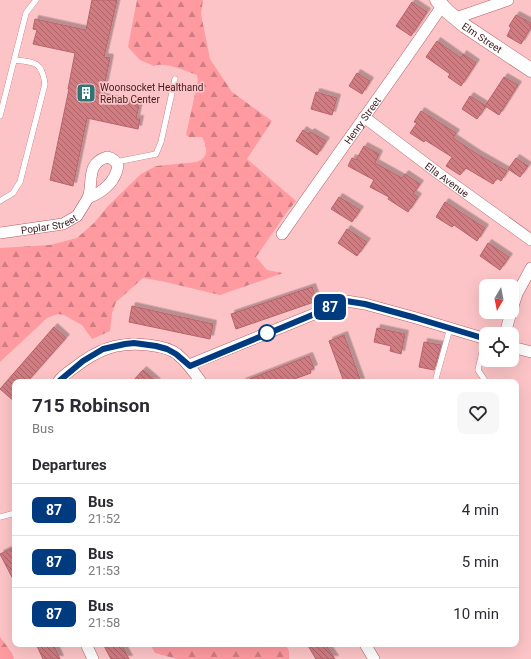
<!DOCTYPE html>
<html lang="en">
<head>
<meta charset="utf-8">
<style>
	:root { --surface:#fff; --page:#f7f7f7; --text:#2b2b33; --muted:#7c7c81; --line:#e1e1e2 }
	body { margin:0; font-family:Roboto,sans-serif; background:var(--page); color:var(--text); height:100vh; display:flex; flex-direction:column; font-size:15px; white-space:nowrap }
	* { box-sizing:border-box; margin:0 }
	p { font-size:13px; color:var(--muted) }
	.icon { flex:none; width:22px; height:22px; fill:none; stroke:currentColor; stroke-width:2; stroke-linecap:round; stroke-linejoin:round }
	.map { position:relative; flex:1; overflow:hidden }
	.sheet { position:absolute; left:12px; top:379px; width:507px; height:268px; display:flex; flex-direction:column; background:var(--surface); border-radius:8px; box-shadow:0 4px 16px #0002 }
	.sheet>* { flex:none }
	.badge { padding:0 8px; border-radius:6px; font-size:14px; line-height:26px }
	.needle { width:26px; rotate:190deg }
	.tools { position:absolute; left:479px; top:279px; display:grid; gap:8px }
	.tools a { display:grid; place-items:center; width:40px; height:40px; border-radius:8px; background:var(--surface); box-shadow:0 4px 16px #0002; font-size:20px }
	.map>.badge { position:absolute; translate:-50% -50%; box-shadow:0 0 0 2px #fff }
	h2 { padding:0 20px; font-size:15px; line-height:36px }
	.round { display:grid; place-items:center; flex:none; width:42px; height:42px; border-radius:8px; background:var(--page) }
	.summary { display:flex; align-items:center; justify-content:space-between; height:68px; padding:0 20px }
	h1 { font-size:19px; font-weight:700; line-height:30px }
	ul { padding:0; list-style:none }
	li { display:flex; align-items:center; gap:12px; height:52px; padding:0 20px; border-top:1px solid var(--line) }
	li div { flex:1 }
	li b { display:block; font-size:15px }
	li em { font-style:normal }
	li .badge { min-width:44px; font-weight:700; text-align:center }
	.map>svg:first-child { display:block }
</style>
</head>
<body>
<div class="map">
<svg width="531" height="659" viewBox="0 0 531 659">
	<defs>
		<pattern id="forest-firs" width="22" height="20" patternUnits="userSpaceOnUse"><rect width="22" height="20" fill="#fe9aa0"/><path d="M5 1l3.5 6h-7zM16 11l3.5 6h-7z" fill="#cf7d82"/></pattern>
		<pattern id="building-back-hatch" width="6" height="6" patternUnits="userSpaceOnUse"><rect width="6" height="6" fill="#d17b81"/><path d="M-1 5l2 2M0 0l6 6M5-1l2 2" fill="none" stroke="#ab6469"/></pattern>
		<filter id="shadow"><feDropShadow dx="3.5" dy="-3.5" stdDeviation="0" flood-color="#0004"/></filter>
	</defs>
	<rect width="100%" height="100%" fill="#fcc4c6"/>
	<g fill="url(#forest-firs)">
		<path d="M137,0H203L201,14L210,59L232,92L272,121L247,159L296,201L287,212L256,257L267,270L283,273L220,295L161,281L143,278L116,302L112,313L110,331L92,339L82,325L64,315L58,314L47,318L0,362V248L50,245L77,238L94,223L108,206L141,174L156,166L197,162C210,157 207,147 202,137H189L186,135L198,80L197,75C187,71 164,61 154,66L140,60L128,47Z"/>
		<path d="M0,637L12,653L14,659H0Z"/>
		<path d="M150,644H285L289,651V659H177L155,653Z"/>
	</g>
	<g fill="url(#building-back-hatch)" stroke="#b7646a" filter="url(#shadow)">
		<path d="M92,0H117L104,57L110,58L102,97L139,105L136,119H140L138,129L87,118L73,186L50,180L69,89H68L75,53L33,44L37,30L33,29L35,19L86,30Z"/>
		<path d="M412,2L427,12L411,36L396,26Z"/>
		<path d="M516,15L531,23V27L521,44L507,36L511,28L509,26Z"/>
		<path d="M437,41L461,58L463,54L476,63L461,86L448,77L450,74L426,57Z"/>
		<path d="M357,73L370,81L362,94L349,86Z"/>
		<path d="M504,77L518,85L499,115L485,106Z"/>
		<path d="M316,92L337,98L332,115L311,109Z"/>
		<path d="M470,96L486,106L477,119L462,109Z"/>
		<path d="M421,111L456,133L453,138L477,154L507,171L501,181L497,178L493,184L466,168L460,175L446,166L452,157L425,140L424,142L410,133L417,123L414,122Z"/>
		<path d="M303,130L309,134L311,132L326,141L317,155L296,141Z"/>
		<path d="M364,146L379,154L375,163L402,178L405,174L420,184L413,194L418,197L408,212L388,199L389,197L370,187L374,180L348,166L352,158L356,160Z"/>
		<path d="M516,158L528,166L520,177L508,169Z"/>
		<path d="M339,197L360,210L352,222L331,209Z"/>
		<path d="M445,202L485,228L477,241L454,225L452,227L436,217Z"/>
		<path d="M347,229L367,242L357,256L338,243Z"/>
		<path d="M488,243L509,257L500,270L480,256Z"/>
		<path d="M312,287L317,301L236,329L231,314Z"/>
		<path d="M132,306L213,324L210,339L129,322Z"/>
		<path d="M54,327L66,338L27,382H15V402L0,389Z"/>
		<path d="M377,328L405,334L401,354L390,351L391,346L374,342Z"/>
		<path d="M344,335L361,382H344L329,341Z"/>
		<path d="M424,342L441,345L434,370L419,367Z"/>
		<path d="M309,356L314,368L310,370L311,373L286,382H242Z"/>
		<path d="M143,370L157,382H132Z"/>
		<path d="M15,547V583L0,554Z"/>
		<path d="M36,644H53L60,659H43Z"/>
		<path d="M103,644H121L129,659H111Z"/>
		<path d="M307,644H325L335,659H316Z"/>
	</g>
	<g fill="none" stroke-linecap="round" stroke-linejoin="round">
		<g stroke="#b36167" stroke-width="6">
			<g id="service">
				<path d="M0,116L26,13L36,0"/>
				<path d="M116,162L156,154L161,142L175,79"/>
				<path d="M0,201L13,193L20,182L45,84C42,62 35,62 15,60"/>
				<path d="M485,339L478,370L486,382"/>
				<path d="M435,382L450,328"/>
				<path d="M0,517L15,513"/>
			</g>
		</g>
		<g stroke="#b36167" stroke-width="12">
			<g id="minor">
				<path d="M456,18L508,0"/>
				<path id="s1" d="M364,117L438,173L531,240"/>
				<path d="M107,157C112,158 116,161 118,166C115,183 103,192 88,198C94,182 85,164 107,157Z"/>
				<path id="s2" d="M0,233L63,224L77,216L88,198"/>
				<path id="s3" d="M282,234C335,157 390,83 442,6"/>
				<path d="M512,309L517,294L531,268"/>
				<path d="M505,334L511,312"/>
				<path d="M512,347L531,352"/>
				<path d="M189,365L346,301L365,304L416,318L486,339"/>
				<path d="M58,382C62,376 68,372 74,368C98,349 117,342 148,345C158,346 169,348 177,354C187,362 194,372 201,382"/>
				<path d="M86,644L93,659"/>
				<path d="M365,644L374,659"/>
			</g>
		</g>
		<g stroke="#b36167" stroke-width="15">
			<g id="tertiary">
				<path id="s4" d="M437,0L447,11L465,26L531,70"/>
			</g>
		</g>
		<use href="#service" stroke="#fff" stroke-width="5.5"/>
		<use href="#minor" stroke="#fff" stroke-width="11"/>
		<use href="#tertiary" stroke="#fff" stroke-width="14"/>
	</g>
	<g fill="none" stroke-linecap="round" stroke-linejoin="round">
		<g stroke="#fff" stroke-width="9">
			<path id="line" d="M58,382L83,361L103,349L125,344L134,343L156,346L167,349L176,354L190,366L346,301L365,304L416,318L486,339"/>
		</g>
		<use href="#line" stroke="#003b80" stroke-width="6"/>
	</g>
	<defs>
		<g id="building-square" transform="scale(1)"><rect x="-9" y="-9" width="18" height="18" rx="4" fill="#2b7576" stroke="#fcc4c6"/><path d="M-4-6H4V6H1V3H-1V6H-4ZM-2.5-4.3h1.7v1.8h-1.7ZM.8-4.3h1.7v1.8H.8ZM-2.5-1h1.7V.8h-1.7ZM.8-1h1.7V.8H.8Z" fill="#fff"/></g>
	</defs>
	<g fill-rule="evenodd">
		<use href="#building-square" x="86" y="93"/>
	</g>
	<circle fill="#fff" stroke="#003b80" stroke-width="2" cx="267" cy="333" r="8"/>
	<g text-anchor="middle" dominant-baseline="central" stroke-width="3.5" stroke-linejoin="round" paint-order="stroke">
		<g font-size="10" fill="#442124" stroke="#fcc4c6">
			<text stroke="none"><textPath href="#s4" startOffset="59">Elm Street</textPath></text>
			<text stroke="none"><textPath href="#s3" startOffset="139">Henry Street</textPath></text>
			<text stroke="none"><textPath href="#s1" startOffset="104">Ella Avenue</textPath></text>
			<text stroke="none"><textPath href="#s2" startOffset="50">Poplar Street</textPath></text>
		</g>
		<g font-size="10" fill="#442124" stroke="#fcc4c6" text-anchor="start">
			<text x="100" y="87">Woonsocket Healthand<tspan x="100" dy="12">Rehab Center</tspan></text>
		</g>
	</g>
</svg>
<div class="tools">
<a><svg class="needle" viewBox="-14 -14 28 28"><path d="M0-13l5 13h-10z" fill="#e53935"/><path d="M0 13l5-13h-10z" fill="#7c7c81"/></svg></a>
<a><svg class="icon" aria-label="locate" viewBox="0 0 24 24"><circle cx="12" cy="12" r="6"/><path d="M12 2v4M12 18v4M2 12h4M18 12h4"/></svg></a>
</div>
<b class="badge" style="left:330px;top:307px;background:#003b80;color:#fff">87</b>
<section class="sheet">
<div class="summary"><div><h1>715 Robinson</h1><p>Bus</p></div><a class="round"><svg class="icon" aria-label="heart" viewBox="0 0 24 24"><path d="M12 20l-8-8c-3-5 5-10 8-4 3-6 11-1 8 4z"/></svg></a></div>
<h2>Departures</h2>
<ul>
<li><span class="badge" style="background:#003b80;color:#fff">87</span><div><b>Bus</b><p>21:52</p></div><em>4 min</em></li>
<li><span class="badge" style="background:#003b80;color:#fff">87</span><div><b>Bus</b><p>21:53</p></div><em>5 min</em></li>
<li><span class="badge" style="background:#003b80;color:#fff">87</span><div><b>Bus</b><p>21:58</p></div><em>10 min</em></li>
</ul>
</section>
</div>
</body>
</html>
